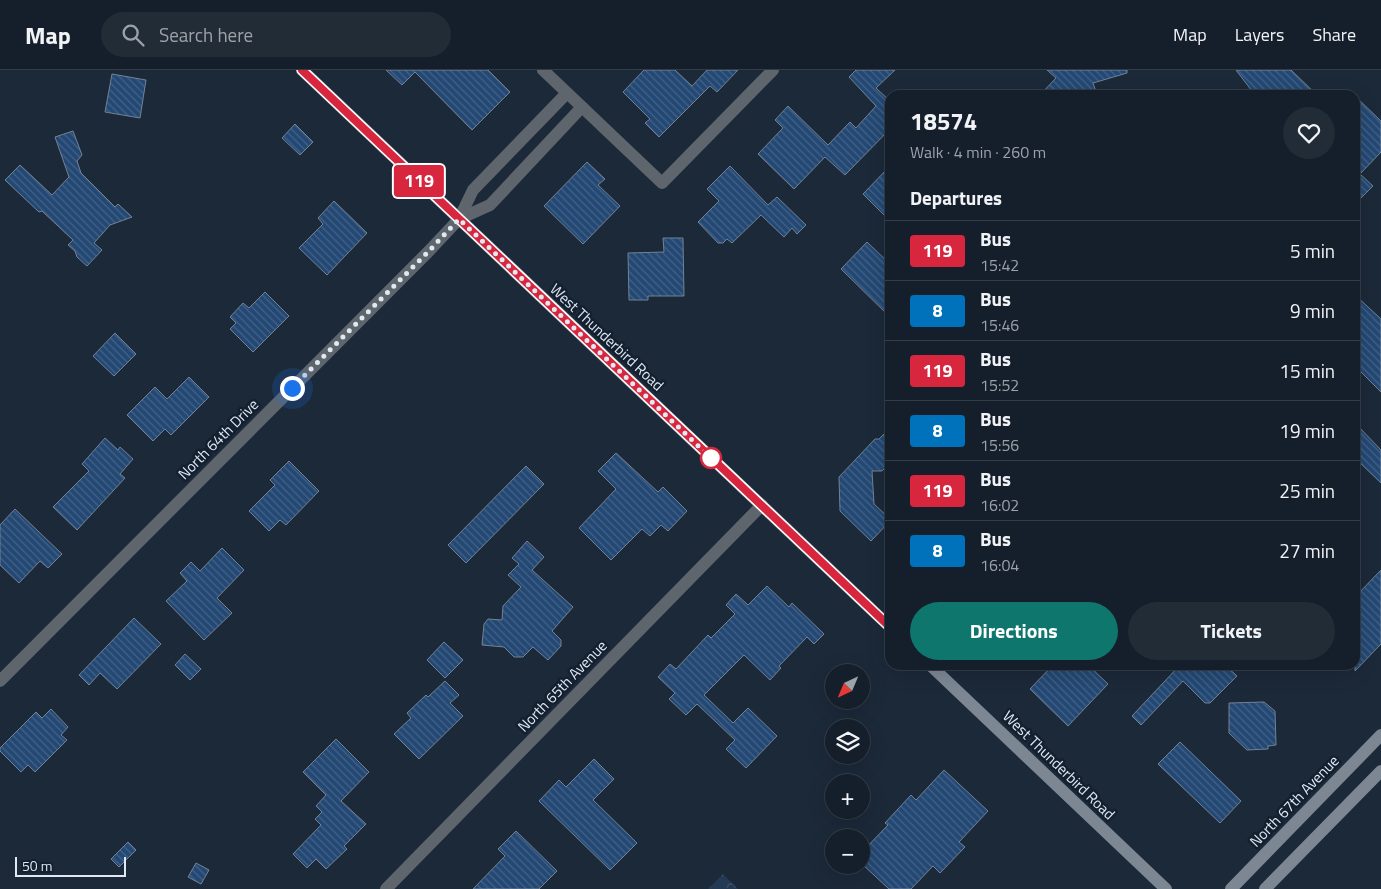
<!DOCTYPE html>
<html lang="en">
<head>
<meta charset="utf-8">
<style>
	:root { --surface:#151f2b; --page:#222c37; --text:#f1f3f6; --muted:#9da2a9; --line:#343d47; --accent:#0f766e }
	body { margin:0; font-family:"Titillium Web",sans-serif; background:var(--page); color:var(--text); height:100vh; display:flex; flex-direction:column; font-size:19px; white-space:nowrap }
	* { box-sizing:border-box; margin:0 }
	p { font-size:16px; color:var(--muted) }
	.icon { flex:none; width:28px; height:28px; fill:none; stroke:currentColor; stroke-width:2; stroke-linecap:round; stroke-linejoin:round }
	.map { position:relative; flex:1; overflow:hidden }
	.side { position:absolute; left:885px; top:20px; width:475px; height:580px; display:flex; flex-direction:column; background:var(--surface); border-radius:15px; box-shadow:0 5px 20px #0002,0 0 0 1px var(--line) }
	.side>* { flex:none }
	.badge { padding:0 10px; border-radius:4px; font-size:18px; line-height:32px }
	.needle { width:32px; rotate:224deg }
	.controls { position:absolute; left:825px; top:594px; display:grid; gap:10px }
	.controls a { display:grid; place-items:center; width:45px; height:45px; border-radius:50%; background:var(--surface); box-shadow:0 5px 20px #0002,0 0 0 1px var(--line); font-size:25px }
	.scale { position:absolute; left:15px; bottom:12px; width:111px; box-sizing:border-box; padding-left:5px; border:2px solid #e0e8f3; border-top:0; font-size:14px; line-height:18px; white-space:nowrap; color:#e0e8f3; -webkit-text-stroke:4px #13202f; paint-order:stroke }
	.you { position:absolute; width:25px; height:25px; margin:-12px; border:4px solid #fff; border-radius:50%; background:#1a73e8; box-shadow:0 0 0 8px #1a73e833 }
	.map>.badge { position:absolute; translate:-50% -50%; box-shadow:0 0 0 2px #fff }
	h2 { padding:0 25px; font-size:19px; line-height:45px }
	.round { display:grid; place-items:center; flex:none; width:52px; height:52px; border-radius:26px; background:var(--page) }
	.summary { display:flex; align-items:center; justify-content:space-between; height:85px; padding:0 25px }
	h1 { font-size:24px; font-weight:700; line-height:38px }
	.primary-button { display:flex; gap:10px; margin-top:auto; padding:10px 25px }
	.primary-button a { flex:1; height:58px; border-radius:30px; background:var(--accent); color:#fff; font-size:20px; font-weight:700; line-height:58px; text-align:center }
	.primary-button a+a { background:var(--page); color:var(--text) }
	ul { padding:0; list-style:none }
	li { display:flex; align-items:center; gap:15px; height:60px; padding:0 25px; border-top:1px solid var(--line) }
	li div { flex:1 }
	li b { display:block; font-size:19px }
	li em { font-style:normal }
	li .badge { min-width:55px; font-weight:700; text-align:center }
	header { display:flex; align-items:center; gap:30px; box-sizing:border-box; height:70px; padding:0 25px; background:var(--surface); border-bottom:1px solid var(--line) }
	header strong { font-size:24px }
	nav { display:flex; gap:28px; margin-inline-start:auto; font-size:18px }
	.search { width:350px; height:45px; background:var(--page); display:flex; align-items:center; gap:12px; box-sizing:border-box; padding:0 18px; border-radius:28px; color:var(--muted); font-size:19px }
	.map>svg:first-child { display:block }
</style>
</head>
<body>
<header>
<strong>Map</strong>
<div class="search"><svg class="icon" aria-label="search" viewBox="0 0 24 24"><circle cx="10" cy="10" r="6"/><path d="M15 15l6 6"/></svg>Search here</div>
<nav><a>Map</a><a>Layers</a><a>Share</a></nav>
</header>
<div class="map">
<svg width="1381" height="819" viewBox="0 0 1381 819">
	<defs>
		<pattern id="park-crowns" width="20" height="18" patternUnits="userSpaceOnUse" patternTransform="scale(1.25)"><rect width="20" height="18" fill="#233954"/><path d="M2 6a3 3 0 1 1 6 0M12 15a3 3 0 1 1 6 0" fill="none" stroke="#43566d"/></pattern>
		<pattern id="building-back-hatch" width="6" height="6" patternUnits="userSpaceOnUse" patternTransform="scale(1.25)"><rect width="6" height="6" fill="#234873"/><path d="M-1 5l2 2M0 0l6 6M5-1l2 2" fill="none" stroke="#436287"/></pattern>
	</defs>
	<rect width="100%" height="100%" fill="#1c2939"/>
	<path fill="url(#park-crowns)" d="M723,804L738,819H708Z"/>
	<g fill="url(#building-back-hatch)" stroke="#738295">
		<path d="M386,0H488L510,22L472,60L415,2L402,15Z"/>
		<path d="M644,0H675L692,16L707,0H738L717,22L710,16L659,67L645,53L650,49L623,22Z"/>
		<path d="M856,0H895L876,18L890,31V59L845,105L825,87L794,119L758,84L783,58L775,50L788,36L828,75L850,52L856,58L876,36L849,7Z"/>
		<path d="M1047,0H1127V3L1093,13L1097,25H1040L1056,8Z"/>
		<path d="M1236,0H1291L1317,25H1255Z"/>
		<path d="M112,4L146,10L140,48L105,42Z"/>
		<path d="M1355,26L1381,51V82L1360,104L1373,116L1355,134Z"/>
		<path d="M295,54L313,72L300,85L282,68Z"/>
		<path d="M73,61L82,85L77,91L81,103L115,137L118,134L132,147L110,155L94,173L102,180L87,196L77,187L75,181L68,175L73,170L42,141L39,142L5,110L20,95L52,125L69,107L55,67Z"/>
		<path d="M587,92L605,109L598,115L620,136L583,174L544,136Z"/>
		<path d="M730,96L768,135L777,127L806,155L797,164L792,158L784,167L761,145L732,173L727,169L723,173H718L698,152L719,131L707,119Z"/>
		<path d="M890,96V151L863,124Z"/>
		<path d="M334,131L367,163L327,205L299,178L323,154L318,148Z"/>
		<path d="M663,168H683L684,226H648V230H629L628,183L664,182Z"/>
		<path d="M867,172L890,194V247L841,199Z"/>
		<path d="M265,222L289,246L253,282L230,259L236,253L230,247L243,233L249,238Z"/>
		<path d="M1355,225L1381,249V322L1355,296Z"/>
		<path d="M115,263L136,284L114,306L93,286Z"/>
		<path d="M189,307L209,327L171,365L165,359L153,371L127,345L155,317L167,329Z"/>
		<path d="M1355,353L1381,380V413L1355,388Z"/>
		<path d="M890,358V393L882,401H872L874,434L890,449V451L871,471L840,441L839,407L875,369H879Z"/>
		<path d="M105,368L118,380L120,377L133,389L120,404L125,408L77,460L53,437L89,401L82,394Z"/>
		<path d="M616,383L658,422L663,417L687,441L668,461L661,455L650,466L642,459L611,490L579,458L616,419L598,401Z"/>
		<path d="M289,391L319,421L286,455L280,450L269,461L249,441L275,415L270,410Z"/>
		<path d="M526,396L544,414L466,493L448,475Z"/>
		<path d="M15,439L62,484L48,498L40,491L19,513L0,495V455Z"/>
		<path d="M527,471L544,487L532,500L573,537L552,561L561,570V576L548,590L533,577L523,587H514L504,577L482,575L484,554L488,549L502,550L503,536L521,517L508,505L519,494L512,488Z"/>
		<path d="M222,478L244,500L217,528L232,543L204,570L166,531L187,511L180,503L191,492L200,501Z"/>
		<path d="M1381,500V574L1355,601V527Z"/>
		<path d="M767,516L789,537L792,533L824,564L814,574L807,567L779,596L781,598L770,610L744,585L704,625L733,653L748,638L777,666L746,698L726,679L735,670L697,634L686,645L669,629L675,623L658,607L670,594L676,599L708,565L711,568L735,544L726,535L736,524L748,535Z"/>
		<path d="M134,548L161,574L117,619L100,603L89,615L79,605Z"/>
		<path d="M444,572L463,590L445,608L427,590Z"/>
		<path d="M185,584L201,599L190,610L175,595Z"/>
		<path d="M1053,595H1088L1108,614L1068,656L1030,619Z"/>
		<path d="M1180,595H1225L1237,606L1210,633H1205L1183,611L1141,655L1132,646Z"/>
		<path d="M445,611L459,625L450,633L463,646L419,689L394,664L411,648L407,643L426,625L428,627Z"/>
		<path d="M1264,632L1275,641L1276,675L1268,676V679L1247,680L1229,663V633Z"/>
		<path d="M51,639L68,657L61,665L67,670L35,702L28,695L21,702L0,681V678L36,642L42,648Z"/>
		<path d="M336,669L369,702L341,731L366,754L344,776L347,779L326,799L316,789L307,798L293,784L321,755L315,749L322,742L316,736L326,725L303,702Z"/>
		<path d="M1180,672L1241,731L1220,753L1158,694Z"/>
		<path d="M594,689L614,709L593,730L637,773L610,800L539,731L559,710L566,717Z"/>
		<path d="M944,700L988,741L959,772L965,777L940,803L933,796L911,819H889L861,793V783L888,755L885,753L911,725L916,730Z"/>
		<path d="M516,761L557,801L539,819H473L505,786L498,779Z"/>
		<path d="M128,772L136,780L119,797L111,789Z"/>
		<path d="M196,793L209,800L201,814L188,807Z"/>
	</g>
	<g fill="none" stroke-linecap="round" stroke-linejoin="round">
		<g stroke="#5f656d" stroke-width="12">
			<path d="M543,0L662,113L773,0"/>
			<path d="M459,149L490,135L582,37"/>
			<path d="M0,611L429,181L459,149L473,120L567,23"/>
			<path d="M386,819L762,435"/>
		</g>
		<g stroke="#7d8794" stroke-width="12">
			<path d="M302,0L890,557"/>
			<path d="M930,595L1166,819"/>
			<path d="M1231,819L1381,665"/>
			<path d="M1265,819L1381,701"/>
		</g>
	</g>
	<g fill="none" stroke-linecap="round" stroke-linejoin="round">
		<g stroke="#fff" stroke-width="11">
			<path id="line" d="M302,0L890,557"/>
		</g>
		<use href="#line" stroke="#d7263d" stroke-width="8"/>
		<path stroke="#e0e8f3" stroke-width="5" stroke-dasharray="0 9" d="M292,318L429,181L459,149L711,388"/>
	</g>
	<circle fill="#fff" stroke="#d7263d" stroke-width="2.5" cx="711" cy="388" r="10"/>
	<g text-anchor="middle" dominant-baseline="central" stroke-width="5" stroke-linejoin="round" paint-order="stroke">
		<g font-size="15" fill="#e0e8f3" stroke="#13202f">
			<text transform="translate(607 267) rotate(43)">West Thunderbird Road</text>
			<text transform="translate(218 369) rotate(-45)">North 64th Drive</text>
			<text transform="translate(562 616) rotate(-46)">North 65th Avenue</text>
			<text transform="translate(1059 695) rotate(44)">West Thunderbird Road</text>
			<text transform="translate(1294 731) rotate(-46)">North 67th Avenue</text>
		</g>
	</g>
</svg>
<div class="controls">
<a><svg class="needle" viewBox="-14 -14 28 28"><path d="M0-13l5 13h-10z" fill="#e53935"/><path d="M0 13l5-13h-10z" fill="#9da2a9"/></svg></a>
<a><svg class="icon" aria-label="layers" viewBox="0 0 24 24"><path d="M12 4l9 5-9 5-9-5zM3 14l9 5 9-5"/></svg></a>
<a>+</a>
<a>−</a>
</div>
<div class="scale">50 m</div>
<div class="you" style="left:292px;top:318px"></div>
<b class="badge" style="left:419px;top:111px;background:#d7263d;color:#fff">119</b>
<section class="side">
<div class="summary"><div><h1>18574</h1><p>Walk · 4 min · 260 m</p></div><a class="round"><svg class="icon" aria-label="heart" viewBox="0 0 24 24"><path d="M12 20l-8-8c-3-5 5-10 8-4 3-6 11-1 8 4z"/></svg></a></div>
<h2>Departures</h2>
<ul>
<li><span class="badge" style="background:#d7263d;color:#fff">119</span><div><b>Bus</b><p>15:42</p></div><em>5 min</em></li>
<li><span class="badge" style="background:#0072bc;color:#fff">8</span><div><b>Bus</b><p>15:46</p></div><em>9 min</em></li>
<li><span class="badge" style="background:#d7263d;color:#fff">119</span><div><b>Bus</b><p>15:52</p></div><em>15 min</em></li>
<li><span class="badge" style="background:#0072bc;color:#fff">8</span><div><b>Bus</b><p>15:56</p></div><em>19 min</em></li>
<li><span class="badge" style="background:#d7263d;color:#fff">119</span><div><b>Bus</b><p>16:02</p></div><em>25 min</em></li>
<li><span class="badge" style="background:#0072bc;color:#fff">8</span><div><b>Bus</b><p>16:04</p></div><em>27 min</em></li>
</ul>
<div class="primary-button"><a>Directions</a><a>Tickets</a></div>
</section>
</div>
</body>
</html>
